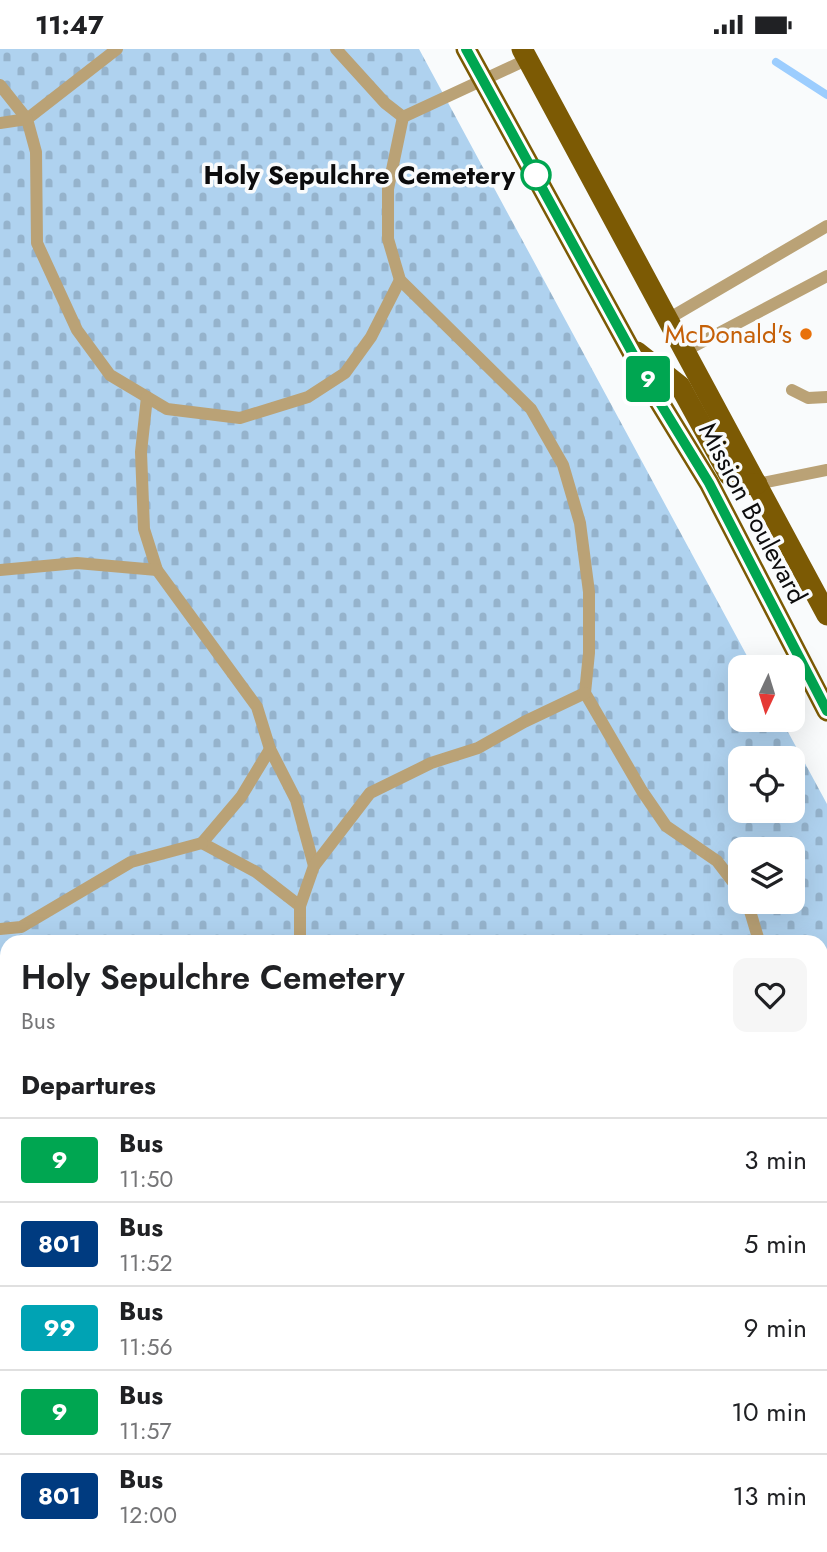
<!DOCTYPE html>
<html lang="en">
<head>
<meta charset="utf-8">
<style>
	:root { --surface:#fff; --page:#f6f6f6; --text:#202124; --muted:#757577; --line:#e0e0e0 }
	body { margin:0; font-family:Jost,sans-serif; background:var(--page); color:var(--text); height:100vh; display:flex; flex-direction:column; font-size:26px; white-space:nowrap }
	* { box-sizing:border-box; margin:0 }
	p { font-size:23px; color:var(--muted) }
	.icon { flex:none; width:38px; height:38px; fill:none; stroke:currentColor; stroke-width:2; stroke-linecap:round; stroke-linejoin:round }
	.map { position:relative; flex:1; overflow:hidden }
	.sheet { position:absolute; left:0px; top:886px; width:828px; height:618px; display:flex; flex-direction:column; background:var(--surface); border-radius:21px 21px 0 0; box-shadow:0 7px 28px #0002 }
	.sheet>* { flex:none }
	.badge { padding:0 14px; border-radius:5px; font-size:24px; line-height:46px }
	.needle { width:46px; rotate:184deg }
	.buttons { position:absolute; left:728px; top:606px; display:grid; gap:14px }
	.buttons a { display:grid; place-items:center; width:77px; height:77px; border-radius:14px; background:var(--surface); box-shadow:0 7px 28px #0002; font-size:35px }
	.map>.badge { position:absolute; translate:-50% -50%; box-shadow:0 0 0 4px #fff }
	h2 { padding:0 21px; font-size:26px; line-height:63px }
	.round { display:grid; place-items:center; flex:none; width:74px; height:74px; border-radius:14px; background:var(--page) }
	.headline { display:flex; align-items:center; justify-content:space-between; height:119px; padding:0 21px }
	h1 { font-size:33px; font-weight:600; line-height:52px }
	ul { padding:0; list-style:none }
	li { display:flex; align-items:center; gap:21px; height:84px; padding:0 21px; border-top:2px solid var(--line) }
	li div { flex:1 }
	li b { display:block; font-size:26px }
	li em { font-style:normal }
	li .badge { min-width:77px; font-weight:700; text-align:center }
	.status { display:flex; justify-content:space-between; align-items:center; height:49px; padding:0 35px; background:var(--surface); direction:ltr }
	.status svg { height:19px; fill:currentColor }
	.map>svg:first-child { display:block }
</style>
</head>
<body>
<div class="status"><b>11:47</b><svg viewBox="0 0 49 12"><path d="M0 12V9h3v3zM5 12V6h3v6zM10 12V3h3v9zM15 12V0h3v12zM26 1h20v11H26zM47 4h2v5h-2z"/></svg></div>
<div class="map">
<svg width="827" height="1503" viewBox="0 0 827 1503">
	<defs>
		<pattern id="cemetery-stones" width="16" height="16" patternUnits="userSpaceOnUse" patternTransform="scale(1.75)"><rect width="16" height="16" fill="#afd2ef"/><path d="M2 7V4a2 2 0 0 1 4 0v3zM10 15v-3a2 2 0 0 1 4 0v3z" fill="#95b3cc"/></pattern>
	</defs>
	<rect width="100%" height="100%" fill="#f9fbfc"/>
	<path fill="url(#cemetery-stones)" fill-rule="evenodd" d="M0,0H419L753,618H740V670H781L827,755V1262L821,1264V892H7V1496H104L95,1503H0ZM740,709H793V761H740ZM740,800H793V852H740Z"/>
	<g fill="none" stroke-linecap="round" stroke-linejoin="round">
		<path stroke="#9ccdfe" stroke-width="8" d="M776,13L827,46"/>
		<g stroke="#baa276" stroke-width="12">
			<path d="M117,0L27,70L36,103L37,194L77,281L110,326L167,360L240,369L308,348L345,324L371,288L400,231"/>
			<path d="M336,0L385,54L403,68"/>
			<path d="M0,36L27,70L0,74"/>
			<path d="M403,68L388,140V190L400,231L531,360L563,416L580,474L589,543V604L585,644L642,742L666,777L717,812L740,842"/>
			<path d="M403,68L528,10"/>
			<path d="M668,270L827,177"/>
			<path d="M683,303L827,227"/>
			<path d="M792,341L808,349L827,348"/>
			<path d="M147,348L141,403L144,480L157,521L257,658L270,700"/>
			<path d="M757,435L827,421"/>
			<path d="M0,521L77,514L157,521"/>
			<path d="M747,852L759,892"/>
			<path d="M300,857L256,823L202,794L241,748L270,700L296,751L314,817"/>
			<path d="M0,880L21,878L131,813L202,794"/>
			<path d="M300,892V857L314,817L370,744L431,714L478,699L524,673L585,644"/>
			<path d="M0,1198L7,1197"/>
			<path d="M0,1349L7,1348"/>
			<path d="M0,1489L7,1484"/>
		</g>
		<path stroke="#baa276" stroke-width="21" d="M594,1496L597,1503"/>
		<g stroke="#9a772e" stroke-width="21">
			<path d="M821,1303L827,1302"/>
			<path d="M821,1353H827"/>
			<path d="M172,1503L183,1496"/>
			<path d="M268,1503L280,1496"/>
		</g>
		<g stroke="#7c5a04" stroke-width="21">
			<path d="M466,0L657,349L709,434L827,662"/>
			<path d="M522,0L827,566"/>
			<path d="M637,303L680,337L729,426L742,436L757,435"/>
		</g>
	</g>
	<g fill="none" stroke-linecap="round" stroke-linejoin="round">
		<g stroke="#fff" stroke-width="16">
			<path id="line" d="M466,0L657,349L709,434L827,662"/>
		</g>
		<use href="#line" stroke="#00a651" stroke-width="10"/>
	</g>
	<circle fill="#fff" stroke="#00a651" stroke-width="3.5" cx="536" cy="126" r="14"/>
	<circle fill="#e8710a" stroke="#f9fbfc" stroke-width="2.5" cx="806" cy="285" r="7"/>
	<g text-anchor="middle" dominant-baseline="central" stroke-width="7" stroke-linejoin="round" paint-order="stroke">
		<g font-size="26" font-weight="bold" fill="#0c0c0d" stroke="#f9fbfc" text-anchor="end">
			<text x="515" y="126">Holy Sepulchre Cemetery</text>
		</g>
		<g font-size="26" fill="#c56008" stroke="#f9fbfc" text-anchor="end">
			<text x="792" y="285">McDonald's</text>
		</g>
		<g font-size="26" fill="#0c0c0d" stroke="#f9fbfc">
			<text transform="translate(753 464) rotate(62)">Mission Boulevard</text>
		</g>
	</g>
</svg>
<div class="buttons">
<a><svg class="needle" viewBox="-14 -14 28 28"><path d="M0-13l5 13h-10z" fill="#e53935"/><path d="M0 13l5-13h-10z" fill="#757577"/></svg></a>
<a><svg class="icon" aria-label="locate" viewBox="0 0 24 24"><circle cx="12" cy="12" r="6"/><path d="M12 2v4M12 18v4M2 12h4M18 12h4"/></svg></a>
<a><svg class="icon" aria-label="layers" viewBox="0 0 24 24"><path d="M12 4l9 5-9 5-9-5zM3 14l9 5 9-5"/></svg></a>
</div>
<b class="badge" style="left:648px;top:330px;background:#00a651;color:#fff">9</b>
<section class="sheet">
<div class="headline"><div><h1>Holy Sepulchre Cemetery</h1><p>Bus</p></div><a class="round"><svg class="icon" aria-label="heart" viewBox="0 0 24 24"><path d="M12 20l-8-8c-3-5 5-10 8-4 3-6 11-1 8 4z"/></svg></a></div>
<h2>Departures</h2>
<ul>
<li><span class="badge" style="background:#00a651;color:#fff">9</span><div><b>Bus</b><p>11:50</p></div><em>3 min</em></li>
<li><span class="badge" style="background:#003b80;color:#fff">801</span><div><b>Bus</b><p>11:52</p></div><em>5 min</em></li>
<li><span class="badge" style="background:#00a3b4;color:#fff">99</span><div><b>Bus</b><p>11:56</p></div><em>9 min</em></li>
<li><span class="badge" style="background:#00a651;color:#fff">9</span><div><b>Bus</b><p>11:57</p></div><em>10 min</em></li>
<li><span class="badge" style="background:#003b80;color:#fff">801</span><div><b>Bus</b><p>12:00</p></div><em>13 min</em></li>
</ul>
</section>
</div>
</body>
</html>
